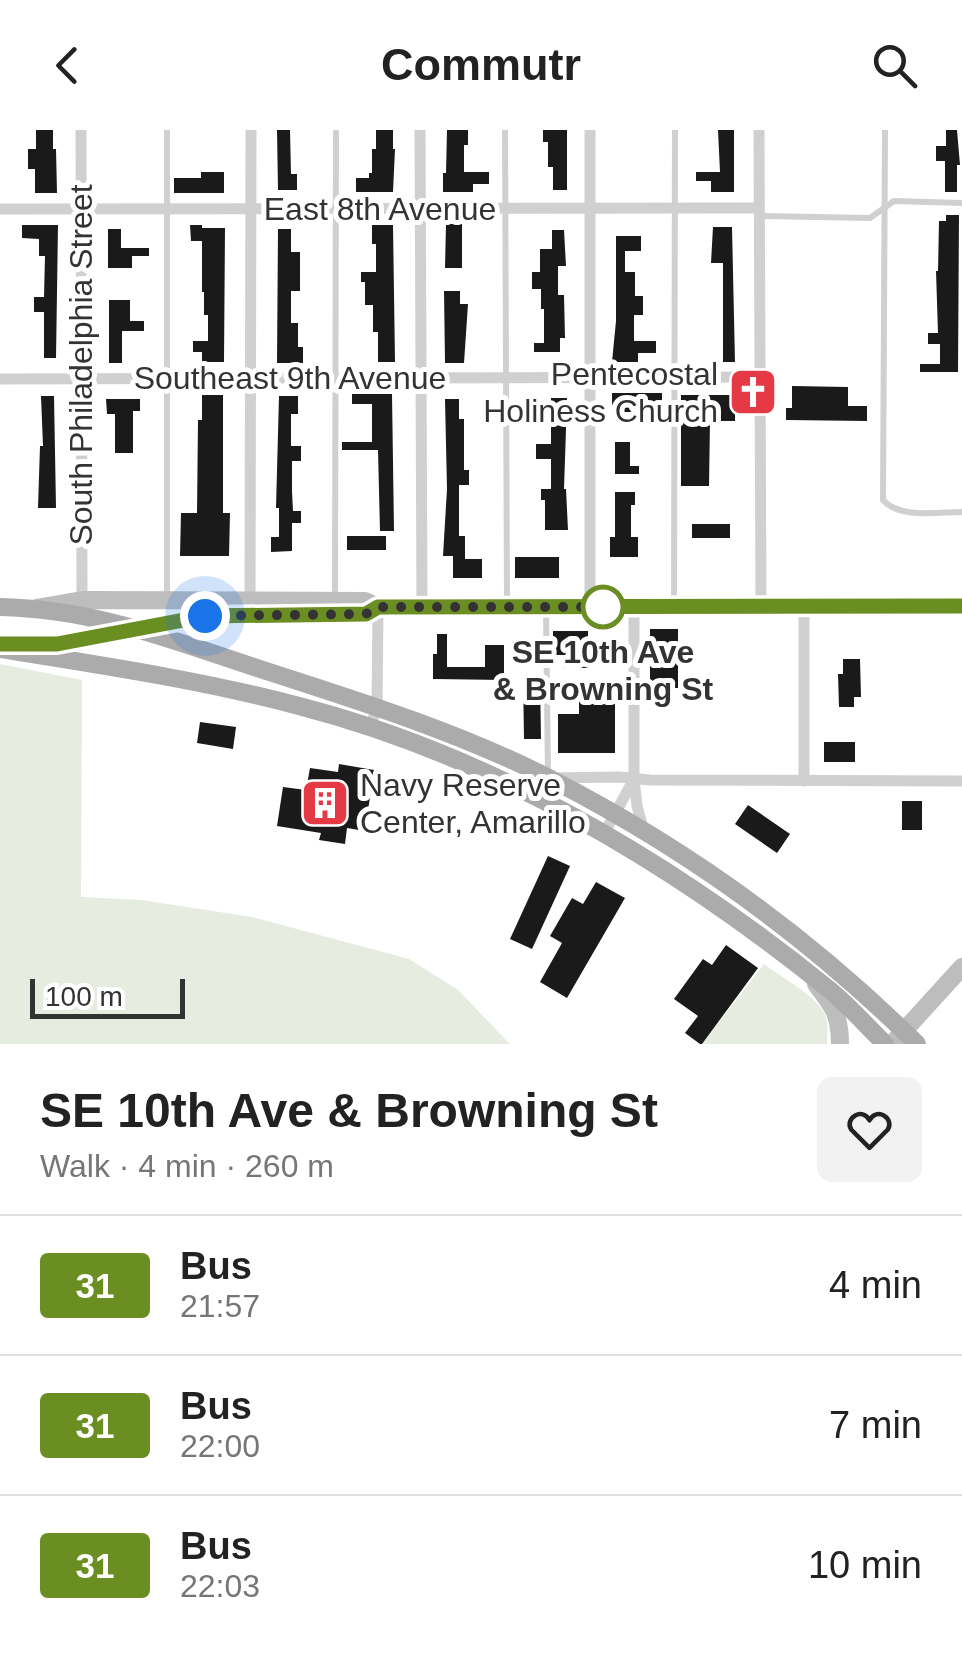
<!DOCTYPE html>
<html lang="en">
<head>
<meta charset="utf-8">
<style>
	:root { --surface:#fff; --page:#f2f2f2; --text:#222; --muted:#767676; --line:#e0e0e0 }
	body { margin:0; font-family:Arial,sans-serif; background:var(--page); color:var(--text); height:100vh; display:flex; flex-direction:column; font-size:38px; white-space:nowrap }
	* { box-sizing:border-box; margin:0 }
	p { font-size:32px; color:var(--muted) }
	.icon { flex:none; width:55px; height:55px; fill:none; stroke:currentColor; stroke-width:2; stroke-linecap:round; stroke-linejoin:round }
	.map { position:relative; height:914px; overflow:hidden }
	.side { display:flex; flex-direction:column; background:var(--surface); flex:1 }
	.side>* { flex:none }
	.badge { padding:0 20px; border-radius:8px; font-size:35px; line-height:65px }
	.scale { position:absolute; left:30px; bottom:25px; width:155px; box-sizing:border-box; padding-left:10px; border:5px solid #333; border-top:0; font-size:28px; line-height:35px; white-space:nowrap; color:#333; -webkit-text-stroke:8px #fff; paint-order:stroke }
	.you { position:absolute; width:50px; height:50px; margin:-25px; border:8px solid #fff; border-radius:50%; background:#1a73e8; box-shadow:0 0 0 15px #1a73e833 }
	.map>.badge { position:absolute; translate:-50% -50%; box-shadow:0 0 0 5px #fff }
	.round { display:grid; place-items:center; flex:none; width:105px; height:105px; border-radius:15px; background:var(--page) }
	.headline { display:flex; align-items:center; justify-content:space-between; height:170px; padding:0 40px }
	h1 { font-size:48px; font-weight:700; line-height:75px }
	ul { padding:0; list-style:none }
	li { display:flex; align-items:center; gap:30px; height:140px; padding:0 40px; border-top:2px solid var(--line) }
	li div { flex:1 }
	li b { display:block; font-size:38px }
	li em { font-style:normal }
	li .badge { min-width:110px; font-weight:700; text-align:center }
	header { display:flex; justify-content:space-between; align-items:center; height:130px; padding:0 40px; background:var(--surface); font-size:45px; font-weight:700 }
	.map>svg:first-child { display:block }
</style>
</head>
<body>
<header><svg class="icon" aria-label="back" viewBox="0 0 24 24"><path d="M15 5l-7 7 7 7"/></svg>Commutr<svg class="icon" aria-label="search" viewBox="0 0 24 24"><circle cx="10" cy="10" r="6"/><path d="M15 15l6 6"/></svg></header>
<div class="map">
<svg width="962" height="914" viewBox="0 0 962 914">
	<rect width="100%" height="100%" fill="#fff"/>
	<g fill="#e6ecdf">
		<path d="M0,534L82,550L81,767L141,770L252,787L409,829L458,860L510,914H0Z"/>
		<path d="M764,834C780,846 814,865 823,881C829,890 827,904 827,914H702Z"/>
	</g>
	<g fill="#1a1a1a">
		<path d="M36,0H53V19H56L57,63H35V39H28V19H36Z"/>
		<path d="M277,0H290L291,44H297V60H278Z"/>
		<path d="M376,0H393V19H395L393,62H356V48H369V43H372V19H376Z"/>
		<path d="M447,0H468V15H464V42H489V54H473V62H443V43H446Z"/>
		<path d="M543,0H567V60H553V37H548V12H543Z"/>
		<path d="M718,0H734V62H711V51H696V42H720Z"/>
		<path d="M946,0H957L960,35H957V62H945V31H936V16H946Z"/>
		<path d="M201,42H224V63H174V48H201Z"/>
		<path d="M946,85H959L958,242H920V234H940V214H928V203H938L936,141H938L939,91H946Z"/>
		<path d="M446,94H462V138H445Z"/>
		<path d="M22,95H58L56,228H44V182H34V167H44L45,126H39V109L22,108Z"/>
		<path d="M190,95H202V98H225L224,232H202V222H193V211H208V185H204V162H202V111H191Z"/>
		<path d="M372,95H393L395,232H378V202H373V175H365V152H361V142H376V114H372Z"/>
		<path d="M713,97H732L735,232H723V133H711Z"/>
		<path d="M108,99H121V118H149V126H132V138H108Z"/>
		<path d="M278,99H291V122H300V161H291V193H298V217H303V233H277Z"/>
		<path d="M552,100H564L566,136H558V165H564L565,208H560V222H534V213H544V179H541V159H532V142H540V119H552Z"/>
		<path d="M616,106H641V121H625V142H635V166H643V185H634V211H656V223H638V232H612L616,191Z"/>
		<path d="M444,161H460V174H468L464,233H445Z"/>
		<path d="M109,170H130V191H144V201H122V233H109Z"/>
		<path d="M792,256L848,257V276H867V291L786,290V278H792Z"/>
		<rect x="612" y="263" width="50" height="19"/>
		<path d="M352,264H392L394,401H380L378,320H342V312H372V274H352Z"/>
		<path d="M202,265H223V383H230L229,426H180L181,383H197L198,290H202Z"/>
		<path d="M681,265H735V291H710L709,356H681Z"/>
		<path d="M41,266H54L56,378H38L40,316H43Z"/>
		<path d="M279,266H298V284H291V316H301V331H292V361L293,381H301V393H292V421L271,422V407H279V378H276Z"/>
		<path d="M551,268H567L564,359H566L568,400H545V370H541V359H551V329H536V314H551Z"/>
		<path d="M106,269H140V281H133V323H115V284H107Z"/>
		<path d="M445,269H459V289H464V340H469V355H459V406H465V429H482V448H453V426H443L447,359Z"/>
		<path d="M615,312H630V336H639V344H615Z"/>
		<path d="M615,362H635V375H631V407H638V427H610V407H615Z"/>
		<rect x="692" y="394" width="38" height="14"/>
		<rect x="347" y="406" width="39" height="14"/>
		<rect x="515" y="427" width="44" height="21"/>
		<rect x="650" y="499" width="28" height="59"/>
		<path d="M553,501H588V538H564V525H553Z"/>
		<path d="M437,504H447V537H485V515H504V550L433,549V524H437Z"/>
		<path d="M843,529H860L861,567H854V577H839L838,544H843Z"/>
		<path d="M523,546H540L541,609H524Z"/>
		<path d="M579,571H615V623H558V584H579Z"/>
		<path d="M200,592L236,597L233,619L197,613Z"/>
		<rect x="824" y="612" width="31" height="20"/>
		<path d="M339,634L374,640L365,701L347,698L345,714L319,710L321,703L277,696L283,657L306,660L310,638L338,642Z"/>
		<rect x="902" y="671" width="20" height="29"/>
		<path d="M748,675L790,704L777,723L735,694Z"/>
		<path d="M548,726L570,736L532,819L510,809Z"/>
		<path d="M596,752L625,768L567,868L540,852L562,813L550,806L572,768L583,774Z"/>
		<path d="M726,815L758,838L702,914H700L685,903L698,886L674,869L703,829L712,835Z"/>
	</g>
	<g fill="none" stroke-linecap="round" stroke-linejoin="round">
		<g stroke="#d0d0d0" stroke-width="6">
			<path d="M505,0L507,474"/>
			<path d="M885,0L883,370C899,389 939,382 962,382"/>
			<path d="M761,86L870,88L894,71L962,73"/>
			<path d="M167,469V0"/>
			<path d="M335,470L336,0"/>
			<path d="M674,476L675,0"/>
			<path d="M546,479L548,646"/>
		</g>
		<g stroke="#d0d0d0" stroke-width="11">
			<path d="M81,0L82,470"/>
			<path d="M420,0L422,477"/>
			<path d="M759,0L761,477"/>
			<path d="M0,79L759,78"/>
			<path d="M0,249L759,247"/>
			<path d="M250,475L251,0"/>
			<path d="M590,477V0"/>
			<path d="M634,477V649L637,676L644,702"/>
			<path d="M804,477V651"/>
			<path d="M370,598L377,577L378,477"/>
			<path d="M552,648L619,647L650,650L962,651"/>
			<path d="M605,702L634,649"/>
		</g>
		<g stroke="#bdbdbd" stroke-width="18">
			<path d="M36,478L82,470L365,471L378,477H422L962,476"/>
			<path d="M5,514L44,515L77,512L205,486L365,484L378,477"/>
			<path d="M816,854C833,876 840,885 840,914"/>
			<path d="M892,914L962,837"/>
		</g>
		<g stroke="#ababab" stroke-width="18">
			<path d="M0,477C94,479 169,509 257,538C356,570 456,601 549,648C684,717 809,807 917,914"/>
			<path d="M0,519C100,535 201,550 299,576C496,627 673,733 831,861C850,877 867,896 885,914"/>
		</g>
	</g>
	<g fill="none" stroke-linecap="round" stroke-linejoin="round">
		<g stroke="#fff" stroke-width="22">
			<path id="line" d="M0,514H57L205,486L366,484L378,477L962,476"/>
		</g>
		<use href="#line" stroke="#6b8e23" stroke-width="15"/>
		<path stroke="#333" stroke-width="10" stroke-dasharray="0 18" d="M205,486L366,484L378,477H603"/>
	</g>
	<defs>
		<g id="church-square" transform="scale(2.5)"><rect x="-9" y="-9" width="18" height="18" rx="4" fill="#e63946" stroke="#fff"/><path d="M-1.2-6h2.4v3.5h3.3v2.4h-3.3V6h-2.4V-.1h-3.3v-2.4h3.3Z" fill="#fff"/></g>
		<g id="building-square" transform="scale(2.5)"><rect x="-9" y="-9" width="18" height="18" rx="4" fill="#e63946" stroke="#fff"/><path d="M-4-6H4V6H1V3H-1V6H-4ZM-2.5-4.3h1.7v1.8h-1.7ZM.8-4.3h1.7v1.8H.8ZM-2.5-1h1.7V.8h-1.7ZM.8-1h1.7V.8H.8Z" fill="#fff"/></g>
	</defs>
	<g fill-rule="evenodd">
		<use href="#church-square" x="753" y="262"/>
		<use href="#building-square" x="325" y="673"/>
	</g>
	<circle fill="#fff" stroke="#6b8e23" stroke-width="5" cx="603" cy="477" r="20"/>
	<g text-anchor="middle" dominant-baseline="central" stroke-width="10" stroke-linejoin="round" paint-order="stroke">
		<g font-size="32" fill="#333" stroke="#fff">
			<text x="380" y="79">East 8th Avenue</text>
			<text transform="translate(81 235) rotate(-90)">South Philadelphia Street</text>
			<text x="290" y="248">Southeast 9th Avenue</text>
		</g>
		<g font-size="32" fill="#333" stroke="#fff" text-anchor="end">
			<text x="718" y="244">Pentecostal<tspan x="718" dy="37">Holiness Church</tspan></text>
			<text x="360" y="655" text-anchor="start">Navy Reserve<tspan x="360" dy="37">Center, Amarillo</tspan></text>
		</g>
		<g font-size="32" font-weight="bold" fill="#333" stroke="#fff">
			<text x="603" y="522">SE 10th Ave<tspan x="603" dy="37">&amp; Browning St</tspan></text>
		</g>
	</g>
</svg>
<div class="scale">100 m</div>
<div class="you" style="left:205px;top:486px"></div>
</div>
<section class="side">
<div class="headline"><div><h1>SE 10th Ave &amp; Browning St</h1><p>Walk · 4 min · 260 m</p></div><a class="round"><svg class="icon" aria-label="heart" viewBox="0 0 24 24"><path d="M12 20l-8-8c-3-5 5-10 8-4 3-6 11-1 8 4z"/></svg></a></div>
<ul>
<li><span class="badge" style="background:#6b8e23;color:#fff">31</span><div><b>Bus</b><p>21:57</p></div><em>4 min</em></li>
<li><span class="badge" style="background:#6b8e23;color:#fff">31</span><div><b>Bus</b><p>22:00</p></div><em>7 min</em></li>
<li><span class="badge" style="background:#6b8e23;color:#fff">31</span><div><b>Bus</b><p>22:03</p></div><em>10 min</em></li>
</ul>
</section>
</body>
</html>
